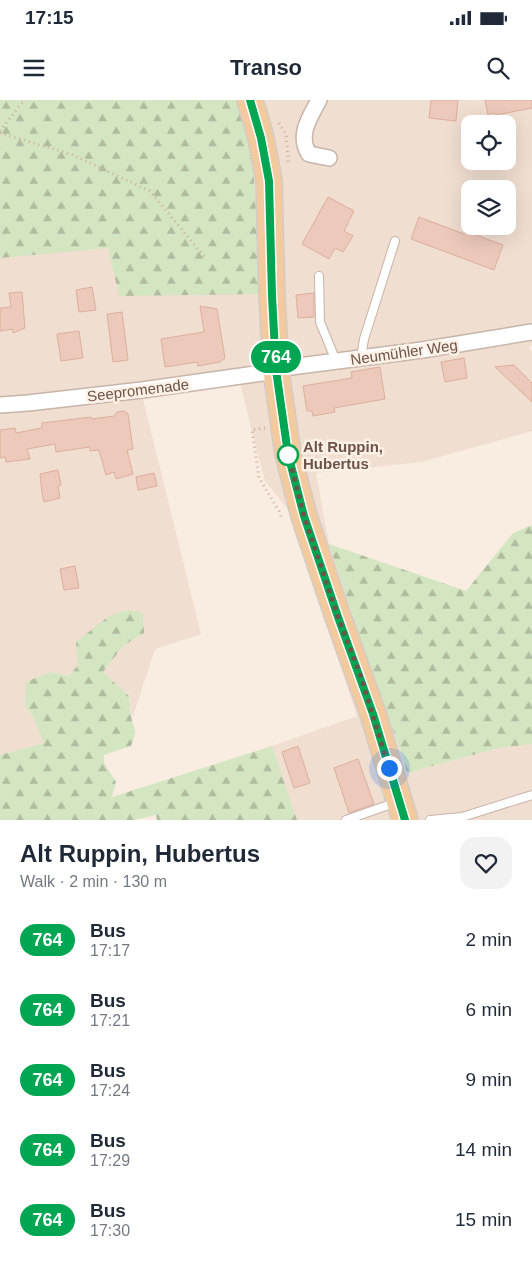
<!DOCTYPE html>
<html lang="en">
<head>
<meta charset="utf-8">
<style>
	:root { --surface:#fff; --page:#f2f2f3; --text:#1f2937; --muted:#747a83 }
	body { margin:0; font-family:Helvetica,sans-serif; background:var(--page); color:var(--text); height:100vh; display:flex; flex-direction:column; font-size:19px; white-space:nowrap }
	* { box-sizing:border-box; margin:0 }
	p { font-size:16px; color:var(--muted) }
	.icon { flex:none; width:28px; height:28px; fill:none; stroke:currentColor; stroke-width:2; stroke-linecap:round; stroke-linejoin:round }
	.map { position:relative; height:720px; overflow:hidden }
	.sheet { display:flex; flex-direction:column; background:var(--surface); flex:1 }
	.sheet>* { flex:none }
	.badge { padding:0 10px; border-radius:16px; font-size:18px; line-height:32px }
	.tools { position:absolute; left:461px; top:15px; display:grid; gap:10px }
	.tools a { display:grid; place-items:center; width:55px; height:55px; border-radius:10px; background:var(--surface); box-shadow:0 5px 20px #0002; font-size:25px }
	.you { position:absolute; width:25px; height:25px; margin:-12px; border:4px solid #fff; border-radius:50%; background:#1a73e8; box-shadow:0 0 0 8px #1a73e833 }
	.map>.badge { position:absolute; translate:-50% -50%; box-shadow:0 0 0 2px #fff }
	.round { display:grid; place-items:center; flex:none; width:52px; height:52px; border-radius:15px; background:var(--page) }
	.head { display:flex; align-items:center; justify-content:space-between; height:85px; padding:0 20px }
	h1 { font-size:24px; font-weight:600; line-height:38px }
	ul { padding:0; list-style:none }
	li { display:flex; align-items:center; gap:15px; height:70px; padding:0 20px }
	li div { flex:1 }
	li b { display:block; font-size:19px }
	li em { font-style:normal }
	li .badge { min-width:55px; font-weight:700; text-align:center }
	.status { display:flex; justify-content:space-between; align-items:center; height:35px; padding:0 25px; background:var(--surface); direction:ltr }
	.status svg { height:14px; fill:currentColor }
	header { display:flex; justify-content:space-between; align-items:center; height:65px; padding:0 20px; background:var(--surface); font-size:22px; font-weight:600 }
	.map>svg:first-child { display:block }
</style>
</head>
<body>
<div class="status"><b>17:15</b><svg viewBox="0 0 49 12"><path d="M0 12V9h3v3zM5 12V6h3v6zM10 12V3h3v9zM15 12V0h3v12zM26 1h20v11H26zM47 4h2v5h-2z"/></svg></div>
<header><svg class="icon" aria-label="menu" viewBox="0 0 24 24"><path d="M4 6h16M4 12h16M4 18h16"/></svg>Transo<svg class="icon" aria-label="search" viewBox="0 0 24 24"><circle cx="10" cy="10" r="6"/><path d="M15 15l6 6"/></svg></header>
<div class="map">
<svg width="532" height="720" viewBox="0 0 532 720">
	<defs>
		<pattern id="forest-firs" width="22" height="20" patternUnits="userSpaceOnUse" patternTransform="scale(1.25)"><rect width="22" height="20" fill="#d4e5c1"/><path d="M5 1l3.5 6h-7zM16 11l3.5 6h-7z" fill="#b0bc9f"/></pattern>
	</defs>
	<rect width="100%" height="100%" fill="#f9ede1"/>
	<path fill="#f0ded0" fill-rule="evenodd" d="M242,0H532V246L529,247L532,252V331L422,362L316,373L329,444L373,578L400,649L407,673L498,648L532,644V720H297L272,646L357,616L287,408L265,381L253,336L240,282L142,295L201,534L155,549L132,619L129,596L103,572L123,546L144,533L78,565L69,576L50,572L25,605L33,617L44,643L0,655V157ZM470,24H508V61H470ZM470,89H508V126H470Z"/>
	<g fill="url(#forest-firs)">
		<path d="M0,0H242L251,39L262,194L119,196L108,148L0,158Z"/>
		<path d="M532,425V644L498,648L407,673L400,649L373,578L329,444L466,491L513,433Z"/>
		<path d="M128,510L143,513L144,533L123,546L103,572L129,596C130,603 130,610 131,617C135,632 138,630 131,646L104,655V663L116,682L112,697L272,646L297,720H157L156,715L134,720H0V655L44,643L33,617L25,605L26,582L50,572L69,576L78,565L76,542L109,516Z"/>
	</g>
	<g fill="#ecc9bb" stroke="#ddae9d">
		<path d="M431,0H458L456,21L429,18Z"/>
		<path d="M485,0H532V8L496,15L493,13L488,15Z"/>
		<path d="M328,97L354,111L344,131L353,136L343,152L335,148L329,159L302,144Z"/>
		<path d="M419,117L464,134L465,131L503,145L494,170L411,139Z"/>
		<path d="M92,187L96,210L79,212L76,190Z"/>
		<path d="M22,192L25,228L13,233V229L0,231V208L11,207L9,193Z"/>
		<path d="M314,193V217L298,218L296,195Z"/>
		<path d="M200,206L217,209L225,258L220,262L198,266L197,262L165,267L161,239L204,232Z"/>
		<path d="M122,212L128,260L113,262L107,214Z"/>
		<path d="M79,231L83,258L61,261L57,234Z"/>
		<path d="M464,258L467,278L445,282L441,262Z"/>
		<path d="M514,265L532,283V302L495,267Z"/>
		<path d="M380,267L385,299L334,308L335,312L313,316L312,311H307L303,286L352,278L351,272Z"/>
		<path d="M124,311L128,314L133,349L127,350L133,374L116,379L114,372L106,375L99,350L90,351V347L56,352L55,344L27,349L30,359L6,362L5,357L0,358V330L15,328L16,333L42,328V323L91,317L92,319L114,316L117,312Z"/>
		<path d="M58,370L61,385L58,386L60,398L44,402L42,393L40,374Z"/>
		<path d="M154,373L157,386L138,390L136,377Z"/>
		<path d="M75,466L79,488L64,490L60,469Z"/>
		<path d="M298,646L310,683L294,688L282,652Z"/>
		<path d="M358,659L374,704L349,713L334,668Z"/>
	</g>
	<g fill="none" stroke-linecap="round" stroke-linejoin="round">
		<g stroke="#c8b4a9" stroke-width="10">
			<g id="lane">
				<path d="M319,176L320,222L336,261"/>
				<path d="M361,258L364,239L395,141"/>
				<path d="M346,720L397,702"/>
				<path d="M430,720L462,717L532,695"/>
			</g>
		</g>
		<g stroke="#c8b4a9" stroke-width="18">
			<g id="street">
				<path d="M319,0C310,17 297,35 309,54L329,58"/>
				<path d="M0,305L28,303L142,290L276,271L291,267L422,250L532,232"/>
			</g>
		</g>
		<g stroke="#d4cbc9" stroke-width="28">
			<path id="primary" d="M250,0L261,38L269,81L272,196L276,271L288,354L304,416L338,517L373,614L405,720"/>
		</g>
		<g stroke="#d0ad9f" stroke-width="3" stroke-dasharray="1 4" stroke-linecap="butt">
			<path d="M279,23L286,34L288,57V65"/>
			<path d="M0,31L21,4L25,0"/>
			<path d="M0,33L73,55L150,91L206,159"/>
			<path d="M265,328L252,330L259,378L279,411L282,419"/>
		</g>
		<use href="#lane" stroke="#fff" stroke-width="8"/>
		<use href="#street" stroke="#fff" stroke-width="15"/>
		<use href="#primary" stroke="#f3ca9e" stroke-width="25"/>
	</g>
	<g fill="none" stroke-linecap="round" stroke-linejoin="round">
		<g stroke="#fff" stroke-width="11">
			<path id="line" d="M250,0L261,38L269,81L272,196L276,270L288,354L304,416L338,517L373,614L405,720"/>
		</g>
		<use href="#line" stroke="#00a651" stroke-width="8"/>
		<path stroke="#6e534a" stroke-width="5" stroke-dasharray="0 9" d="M288,355V354L304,416L338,517L361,577L389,668"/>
	</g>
	<circle fill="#fff" stroke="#00a651" stroke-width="2.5" cx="288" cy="355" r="10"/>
	<g text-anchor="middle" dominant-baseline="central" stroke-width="5" stroke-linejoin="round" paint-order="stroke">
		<g font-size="15" fill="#6e534a" stroke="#fdf1e6">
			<text transform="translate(404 252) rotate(-8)">Neumühler Weg</text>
			<text transform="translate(138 290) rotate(-7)">Seepromenade</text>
		</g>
		<g font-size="15" font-weight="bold" fill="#6e534a" stroke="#fdf1e6" text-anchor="start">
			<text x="303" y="346">Alt Ruppin,<tspan x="303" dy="17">Hubertus</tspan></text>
		</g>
	</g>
</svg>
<div class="tools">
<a><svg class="icon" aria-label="locate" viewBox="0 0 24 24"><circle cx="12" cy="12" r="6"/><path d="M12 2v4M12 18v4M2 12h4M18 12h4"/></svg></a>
<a><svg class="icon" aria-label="layers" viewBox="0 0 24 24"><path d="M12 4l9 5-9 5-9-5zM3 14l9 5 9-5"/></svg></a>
</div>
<div class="you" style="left:389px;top:668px"></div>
<b class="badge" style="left:276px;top:257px;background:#00a651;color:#fff">764</b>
</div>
<section class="sheet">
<div class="head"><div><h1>Alt Ruppin, Hubertus</h1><p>Walk · 2 min · 130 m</p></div><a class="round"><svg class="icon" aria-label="heart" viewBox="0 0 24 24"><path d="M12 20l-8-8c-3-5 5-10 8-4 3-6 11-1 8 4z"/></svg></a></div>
<ul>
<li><span class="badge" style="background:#00a651;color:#fff">764</span><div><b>Bus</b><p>17:17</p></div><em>2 min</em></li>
<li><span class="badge" style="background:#00a651;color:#fff">764</span><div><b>Bus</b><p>17:21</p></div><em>6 min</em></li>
<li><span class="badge" style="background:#00a651;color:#fff">764</span><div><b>Bus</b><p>17:24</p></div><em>9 min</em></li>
<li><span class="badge" style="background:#00a651;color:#fff">764</span><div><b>Bus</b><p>17:29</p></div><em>14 min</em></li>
<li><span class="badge" style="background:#00a651;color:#fff">764</span><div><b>Bus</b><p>17:30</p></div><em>15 min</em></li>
</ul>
</section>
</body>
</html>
